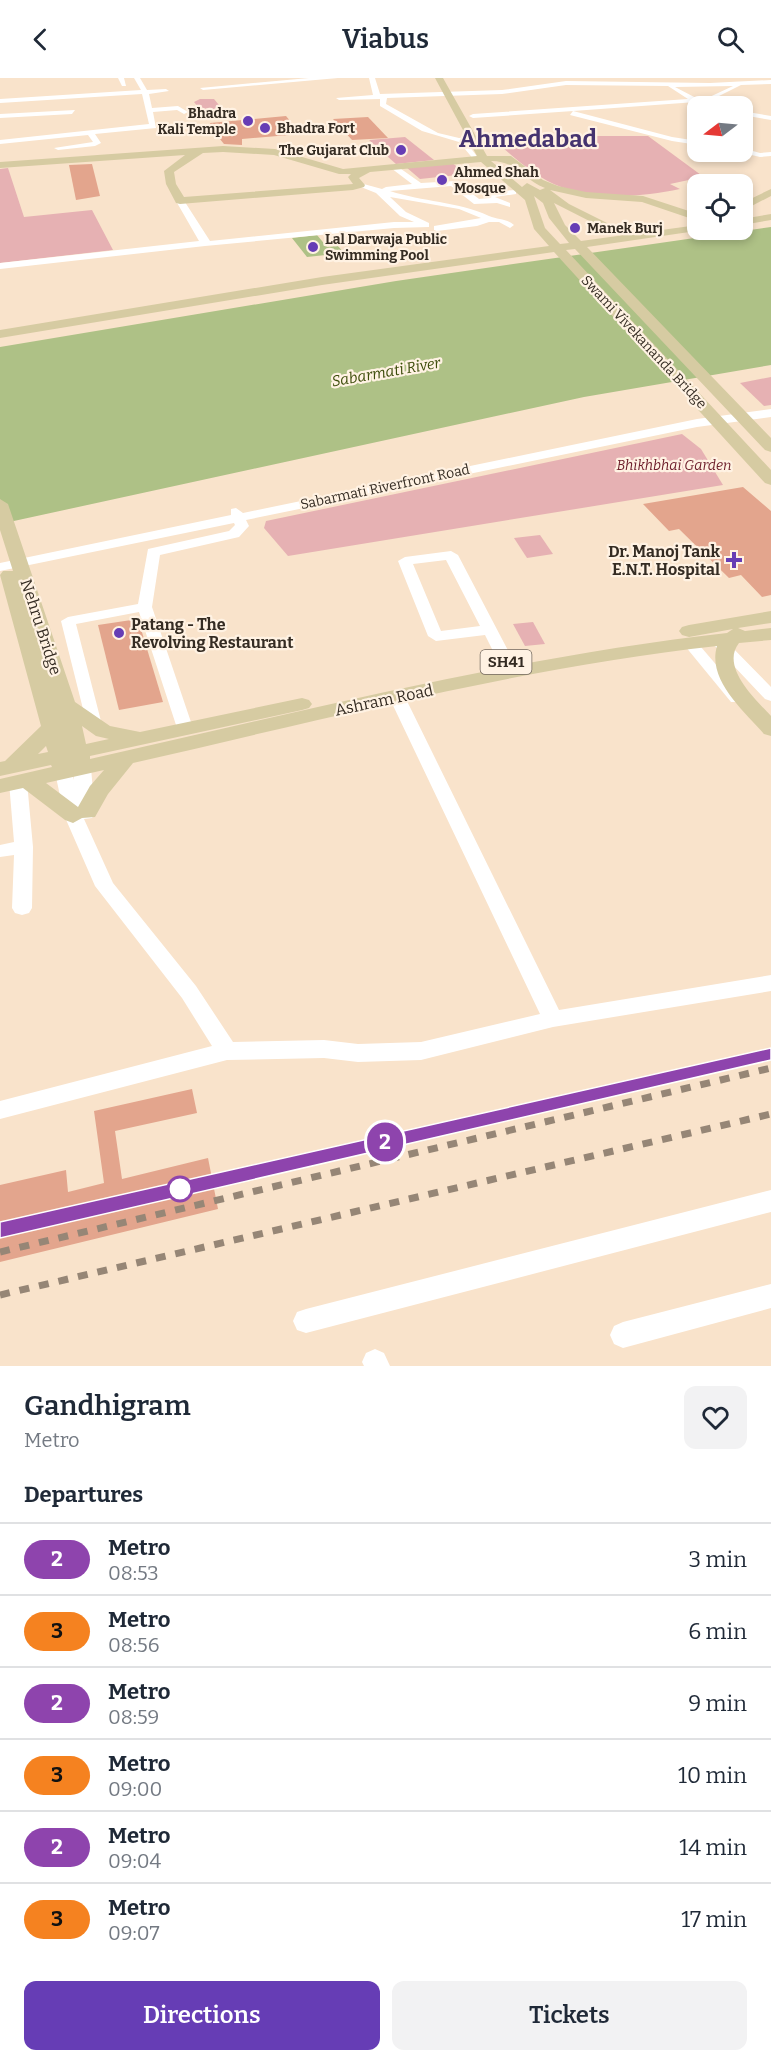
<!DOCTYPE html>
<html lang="en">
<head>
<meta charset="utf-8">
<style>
	:root { --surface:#fff; --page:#f2f2f3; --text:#1f2937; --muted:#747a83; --line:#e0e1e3; --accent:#663db5 }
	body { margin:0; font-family:Bitter,serif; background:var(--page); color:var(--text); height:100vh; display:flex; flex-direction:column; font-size:22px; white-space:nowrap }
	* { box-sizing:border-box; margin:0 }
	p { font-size:20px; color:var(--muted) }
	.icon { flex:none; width:33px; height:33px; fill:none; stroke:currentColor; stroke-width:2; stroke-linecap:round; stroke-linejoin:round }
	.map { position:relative; height:1288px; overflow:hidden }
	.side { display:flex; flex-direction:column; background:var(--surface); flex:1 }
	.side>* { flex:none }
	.badge { padding:0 12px; border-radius:20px; font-size:21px; line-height:39px }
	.needle { width:39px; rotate:254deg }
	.controls { position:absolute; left:687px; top:18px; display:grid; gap:12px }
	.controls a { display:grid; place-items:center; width:66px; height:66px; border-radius:12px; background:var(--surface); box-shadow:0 3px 9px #0003; font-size:30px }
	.map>.badge { position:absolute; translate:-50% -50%; box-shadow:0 0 0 3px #fff }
	h2 { padding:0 24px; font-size:22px; line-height:54px }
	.round { display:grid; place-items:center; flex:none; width:63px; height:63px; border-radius:12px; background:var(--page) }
	.head { display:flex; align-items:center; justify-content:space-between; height:102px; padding:0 24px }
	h1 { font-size:28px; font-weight:600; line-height:45px }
	.primary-button { display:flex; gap:12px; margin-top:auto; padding:12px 24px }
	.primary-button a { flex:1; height:69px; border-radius:12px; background:var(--accent); color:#fff; font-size:24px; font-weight:600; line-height:69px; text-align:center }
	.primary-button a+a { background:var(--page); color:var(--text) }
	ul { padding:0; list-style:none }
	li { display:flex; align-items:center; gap:18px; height:72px; padding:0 24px; border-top:2px solid var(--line) }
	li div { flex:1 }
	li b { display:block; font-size:22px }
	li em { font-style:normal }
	li .badge { min-width:66px; font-weight:700; text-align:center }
	header { display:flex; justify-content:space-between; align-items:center; height:78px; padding:0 24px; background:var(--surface); font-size:27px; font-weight:600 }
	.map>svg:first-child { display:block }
</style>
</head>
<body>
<header><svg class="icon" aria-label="back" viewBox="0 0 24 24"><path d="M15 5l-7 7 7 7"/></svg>Viabus<svg class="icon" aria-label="search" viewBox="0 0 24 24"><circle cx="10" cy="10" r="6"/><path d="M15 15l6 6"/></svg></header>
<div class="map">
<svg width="771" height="1288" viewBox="0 0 771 1288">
	<rect width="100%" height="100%" fill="#f9e3cb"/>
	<g fill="#e6b1b3">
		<path d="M200,21H214L224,33L203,35L194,24Z"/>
		<path d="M550,58H648L701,97L698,100L670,106L680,111C642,119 599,122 561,109C538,101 512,78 494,62Z"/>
		<path d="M405,59L434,82L396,86L369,62Z"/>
		<path d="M452,85L467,96L420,101L406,89Z"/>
		<path d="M8,90L24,139L92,132L113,172L0,185V91Z"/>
		<path d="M771,299V327L764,328L740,305Z"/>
		<path d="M682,356L701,371L723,407L288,478L264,450L266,443Z"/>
		<path d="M540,457L553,476L527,480L514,460Z"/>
		<path d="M533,544L545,566L525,568L513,546Z"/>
	</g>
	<g fill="#aec186">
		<path d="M771,149V287L584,319L0,446V269L396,203Z"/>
		<path d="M317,157L327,169L338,168L344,175L307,179L292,160Z"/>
	</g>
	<g fill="#e3a58d">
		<path d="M286,38L301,56L242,61V67L224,66L215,55L210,45Z"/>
		<path d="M368,39L388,60L352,62L333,41Z"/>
		<path d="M92,86L100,118L76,122L69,87Z"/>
		<path d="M743,409L771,433V517L762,519L741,497L729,500L679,451L669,453L643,426Z"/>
		<path d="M138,541L163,624L119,632L98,547Z"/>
		<path d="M192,1011L197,1035L115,1053L122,1101L208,1080L218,1131L0,1184V1107L66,1092L68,1114L104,1105L94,1033Z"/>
	</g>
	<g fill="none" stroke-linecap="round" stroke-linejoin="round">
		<g fill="#fff" fill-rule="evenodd">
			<path d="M118,0H124L126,8H122Z"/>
			<path d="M134,0H140L147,12L166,11L169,13L149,16L152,30L178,28L188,34L184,36L177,32L153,34L156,50L95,56L101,65L95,68L58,72L54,70L93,64L88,57L0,66V62L149,46L142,16L0,25V21L141,12Z"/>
			<path d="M309,0H338L203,12L200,10Z"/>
			<path d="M369,0H375L380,16L502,12L566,3L710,5L771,2V6L741,7L703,26L701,23L733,8L675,9L698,21L696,24L573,33L672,59L698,63V67L672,63L570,37L573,33L473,40L469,38L473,36L688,21L668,8L566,7L502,16L387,20L386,26L438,55L459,60L474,59V63L466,64L479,81L475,83L459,64L422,53L380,28V21L339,22L336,20L373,17Z"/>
			<path d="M75,32L72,36L0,40V36Z"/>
			<path d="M742,33L771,38V42L742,37Z"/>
			<path d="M742,70L760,75L771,74V78L760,79L739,74H742Z"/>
			<path d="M394,86L421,105L456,103L479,121L488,120L486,117L490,114L516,112V116L495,119L510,125V129L497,125L474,126L451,108L390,113C423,124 456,123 489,138C498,142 506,140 514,147L510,150L499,144H489L477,148L437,153L434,152V148L481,140L459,131L390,119L406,134L429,145V149L394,150L205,168L0,191V185L199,163L176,123L180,120L183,121L210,163L394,144H414L400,138L376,115L356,107L360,105L382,111L386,109L412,106L391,90L390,88Z"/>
			<path d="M771,331V339L697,349L246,442L249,448L239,459L160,477L152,529L193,650L191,654H179L177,650L139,534L76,546L102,647L100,651H88L61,543L68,539L138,526L148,471L229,453L235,447L234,445L0,493V485L231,437V431L236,430L243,435L697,341Z"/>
			<path d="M451,473L458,477L514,584L512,587H500L485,557L436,563L428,558L398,483L405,479ZM446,482L480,548L441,553L413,486Z"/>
			<path d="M719,559L724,561L771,609V623L765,621L714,567L711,564Z"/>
			<path d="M690,560L695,562L743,618L745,621L743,624H731L685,568L682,565Z"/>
			<path d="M397,614L405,619L559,932L771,897V913L553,949L421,982L358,984L324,980L227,982L0,1041V1023L212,968L182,920L95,808L64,737L55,694L58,690H70L74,702L73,690L76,686H88L91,690L95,736L92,740L84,741L113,805L196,908L233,964L324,962L358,966L421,964L540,936L389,619Z"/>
			<path d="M18,698L24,700L27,704L33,769L32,830L29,835L22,837L15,835L12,830L14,777L0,779V767L14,764L9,704L12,700Z"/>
			<path d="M771,1112V1134L306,1255L297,1252L293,1243L297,1234L306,1231Z"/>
			<path d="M771,1206V1230L623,1270L614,1266L610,1257L614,1248L623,1244Z"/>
			<path d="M375,1271L384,1275L390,1288H364L362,1284L366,1275Z"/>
		</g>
		<g fill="#d6cba2" fill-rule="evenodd">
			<path d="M435,0H443L487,78H511L543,102L558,108L586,114L643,118L698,136V143L642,124L586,120L550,112L569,126L621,152L619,154H611L554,125L565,147L581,163L698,147V152H703L587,169L771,360V374L765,372L575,171L566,172L771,392V407L765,405L554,174L322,207L0,260V252L322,199L549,168L534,151L525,122L481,84L370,94L359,100L365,107L364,109L353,112L180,126L176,125L166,106L164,93L185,77L0,90V84L223,68L275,71L343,91L477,78ZM223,74L274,77L339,96H351L348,99L353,106L184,119L176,106L174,94L203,75ZM491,83C516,83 523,101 545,110L540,112L527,105L522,109ZM534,118L543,125L549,140L569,165L560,166L545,150Z"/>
			<path d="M771,111V118L742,133V125Z"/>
			<path d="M771,136V142L742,147V141Z"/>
			<path d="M0,421L8,426L75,624L110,648L140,654L302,620L309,622L312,626L309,630L302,632L90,678V681C301,634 512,579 727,555L733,551L689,559L682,557L679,553L682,549L689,547L771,533V545L738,550L745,553L771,550V562L739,565C720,589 756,622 771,638V658L764,656C743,632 707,602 717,568C520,590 326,641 133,685L108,716L95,739L82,740L73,745L65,742L23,710L0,715V701L52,689L51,687L0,698V684L5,683L41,648L0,497L3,493H13L0,452ZM82,648L96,658L109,661L86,666ZM46,668L48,674L38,676ZM104,692L90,708L78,729L46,705Z"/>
		</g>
		<g stroke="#968676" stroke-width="7" stroke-dasharray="10 10" stroke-linecap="butt">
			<path d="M0,1152L771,976"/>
			<path d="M0,1174L771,990"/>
			<path d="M0,1217L771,1036"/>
		</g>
	</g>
	<path fill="#8e44ad" stroke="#fff" stroke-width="1.5" d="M771,970V982L0,1160V1144Z"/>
	<g fill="#663db5" stroke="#fff2e3" stroke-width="2">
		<circle cx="248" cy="43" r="6"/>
		<circle cx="265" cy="50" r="6"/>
		<circle cx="401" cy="72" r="6"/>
		<circle cx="442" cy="102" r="6"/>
		<circle cx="575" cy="150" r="6"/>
		<circle cx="313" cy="169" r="6"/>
		<path d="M731 473h6v6h6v6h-6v6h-6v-6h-6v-6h6z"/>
		<circle cx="119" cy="555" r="6"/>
	</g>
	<circle fill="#fff" stroke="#8e44ad" stroke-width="3" cx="180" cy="1111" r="12"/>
	<g text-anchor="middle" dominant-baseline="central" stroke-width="4.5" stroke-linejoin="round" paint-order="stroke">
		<g font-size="14" font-weight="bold" fill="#352c23" stroke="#fff2e3" text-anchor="start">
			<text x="236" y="35" text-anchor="end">Bhadra<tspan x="236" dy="16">Kali Temple</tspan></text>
			<text x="277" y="50">Bhadra Fort</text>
			<text x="389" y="72" text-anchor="end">The Gujarat Club</text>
			<text x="454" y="94">Ahmed Shah<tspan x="454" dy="16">Mosque</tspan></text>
			<text x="587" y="150">Manek Burj</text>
			<text x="325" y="161">Lal Darwaja Public<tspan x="325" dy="16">Swimming Pool</tspan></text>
		</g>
		<g font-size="14" fill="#352c23" stroke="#fff2e3">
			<text transform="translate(644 264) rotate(47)">Swami Vivekananda Bridge</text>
			<text transform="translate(385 409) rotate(-12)">Sabarmati Riverfront Road</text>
		</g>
		<g font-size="14" font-style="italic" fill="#6d1d2a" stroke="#fff2e3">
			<text x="674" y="387">Bhikhbhai Garden</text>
		</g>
		<g font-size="15" font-style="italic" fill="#3b4b08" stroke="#fff2e3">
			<text transform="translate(386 294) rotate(-10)">Sabarmati River</text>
		</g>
		<rect fill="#fff2e3" stroke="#72675d" stroke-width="1.5" x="480.5" y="572" width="51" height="24" rx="4.5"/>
		<g font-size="15" font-weight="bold" fill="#352c23">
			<text x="506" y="584">SH41</text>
		</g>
		<g font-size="16" font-weight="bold" fill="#352c23" stroke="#fff2e3" text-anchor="end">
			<text x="720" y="473">Dr. Manoj Tank<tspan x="720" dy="18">E.N.T. Hospital</tspan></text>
			<text x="131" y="546" text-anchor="start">Patang - The<tspan x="131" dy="18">Revolving Restaurant</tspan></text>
		</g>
		<g font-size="16" fill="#352c23" stroke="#fff2e3">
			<text transform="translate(41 549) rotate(72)">Nehru Bridge</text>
			<text transform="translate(384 622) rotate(-12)">Ashram Road</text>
		</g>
		<g font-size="24" font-weight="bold" fill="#45336f" stroke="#fff2e3">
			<text x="528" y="61">Ahmedabad</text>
		</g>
	</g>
</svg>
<div class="controls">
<a><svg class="needle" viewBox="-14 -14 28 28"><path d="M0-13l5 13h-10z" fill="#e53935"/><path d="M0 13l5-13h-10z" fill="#747a83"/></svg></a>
<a><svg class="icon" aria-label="locate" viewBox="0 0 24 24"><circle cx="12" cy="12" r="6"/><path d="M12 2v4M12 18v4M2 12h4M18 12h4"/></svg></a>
</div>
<b class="badge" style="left:385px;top:1064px;background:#8e44ad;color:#fff">2</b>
</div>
<section class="side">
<div class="head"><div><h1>Gandhigram</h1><p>Metro</p></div><a class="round"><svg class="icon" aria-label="heart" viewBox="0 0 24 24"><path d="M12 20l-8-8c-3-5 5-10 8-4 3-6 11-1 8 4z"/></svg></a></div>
<h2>Departures</h2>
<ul>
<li><span class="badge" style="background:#8e44ad;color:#fff">2</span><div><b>Metro</b><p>08:53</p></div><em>3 min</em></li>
<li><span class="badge" style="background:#f58220;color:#111">3</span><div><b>Metro</b><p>08:56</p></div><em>6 min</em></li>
<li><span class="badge" style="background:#8e44ad;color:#fff">2</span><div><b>Metro</b><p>08:59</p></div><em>9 min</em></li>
<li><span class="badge" style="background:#f58220;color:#111">3</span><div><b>Metro</b><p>09:00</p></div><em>10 min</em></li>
<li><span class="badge" style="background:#8e44ad;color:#fff">2</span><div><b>Metro</b><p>09:04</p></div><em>14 min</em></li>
<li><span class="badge" style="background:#f58220;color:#111">3</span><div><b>Metro</b><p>09:07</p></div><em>17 min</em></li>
</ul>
<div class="primary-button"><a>Directions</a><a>Tickets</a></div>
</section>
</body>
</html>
